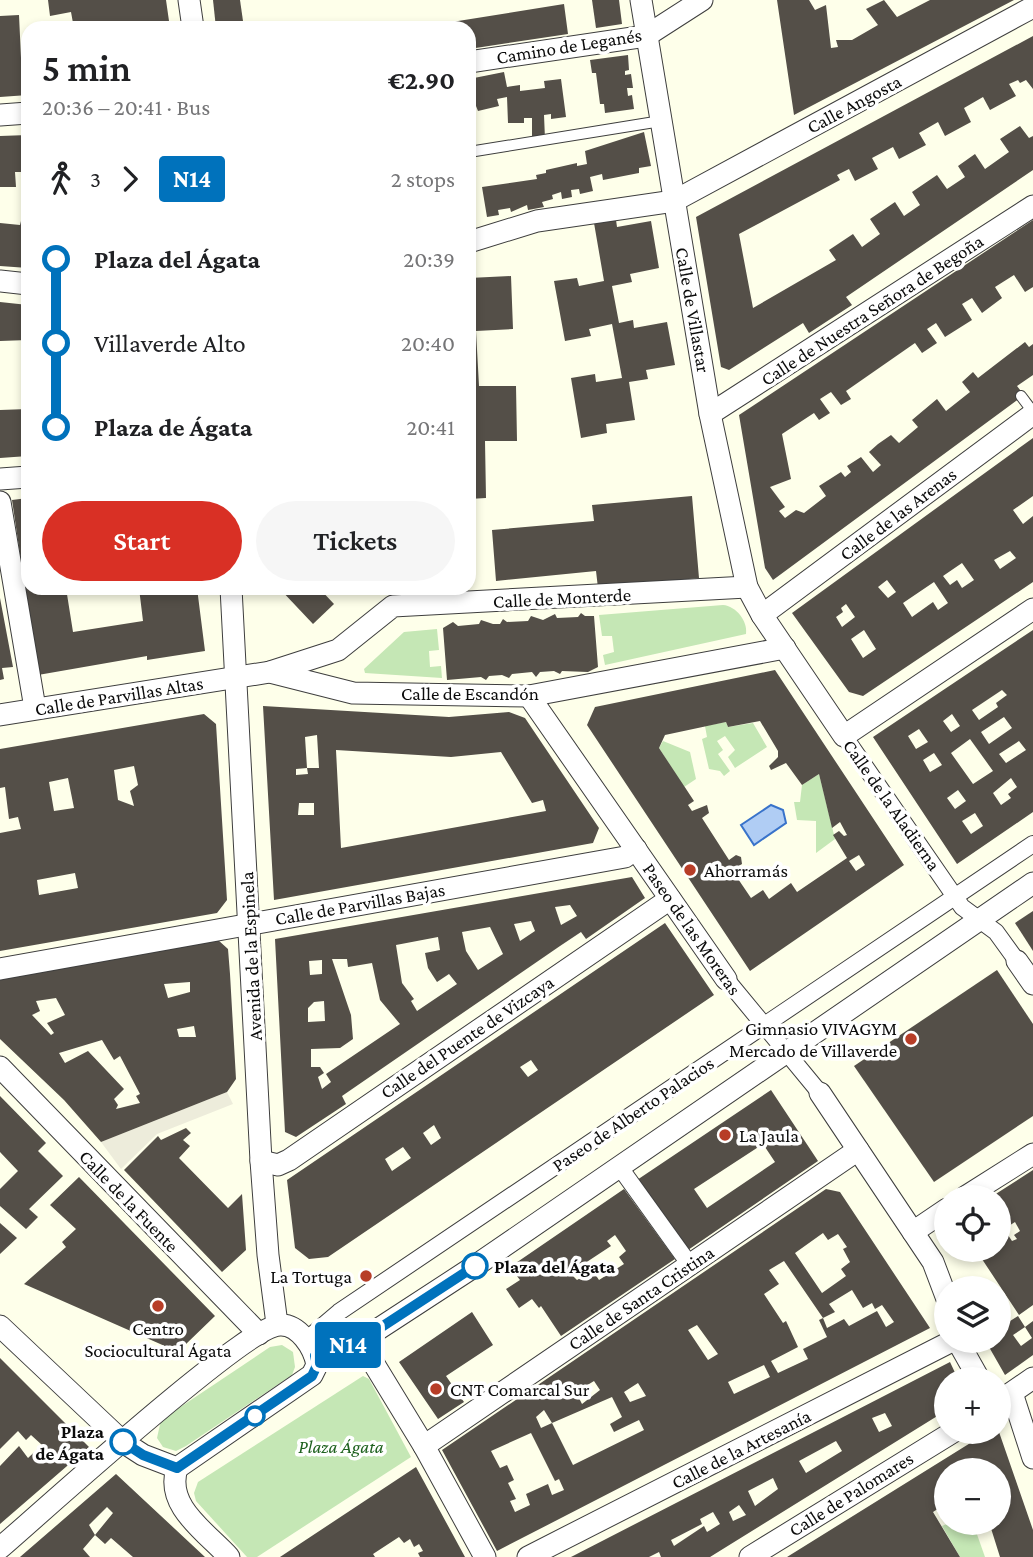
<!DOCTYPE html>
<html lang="en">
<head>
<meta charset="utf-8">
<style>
	:root { --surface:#fff; --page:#f6f6f6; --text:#202124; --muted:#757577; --accent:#d93025 }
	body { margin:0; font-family:"Crimson Pro",serif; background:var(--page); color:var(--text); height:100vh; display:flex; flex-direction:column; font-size:26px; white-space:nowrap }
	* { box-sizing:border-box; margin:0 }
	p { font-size:23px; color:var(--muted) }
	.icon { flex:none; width:38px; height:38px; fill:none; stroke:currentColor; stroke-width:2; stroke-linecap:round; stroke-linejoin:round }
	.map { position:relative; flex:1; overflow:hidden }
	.sheet { position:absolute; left:21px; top:21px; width:455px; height:574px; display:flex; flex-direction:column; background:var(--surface); border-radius:21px; box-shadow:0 4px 10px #0003 }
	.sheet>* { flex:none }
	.badge { padding:0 14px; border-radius:5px; font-size:24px; line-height:46px }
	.fabs { position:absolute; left:934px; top:1185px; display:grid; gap:14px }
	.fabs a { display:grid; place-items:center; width:77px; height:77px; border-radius:50%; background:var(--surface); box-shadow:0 4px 10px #0003; font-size:35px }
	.map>.badge { position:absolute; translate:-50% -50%; box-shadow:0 0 0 4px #fff }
	.legs { display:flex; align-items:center; gap:10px; height:77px; padding:0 21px; font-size:23px }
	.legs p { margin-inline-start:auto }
	.head { display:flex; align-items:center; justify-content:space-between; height:119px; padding:0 21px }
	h1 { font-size:38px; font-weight:600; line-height:52px }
	.primary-button { display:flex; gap:14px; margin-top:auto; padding:14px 21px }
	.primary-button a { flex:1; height:80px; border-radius:42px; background:var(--accent); color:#fff; font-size:28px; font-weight:600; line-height:80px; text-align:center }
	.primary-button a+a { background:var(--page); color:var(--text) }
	ul { padding:0 21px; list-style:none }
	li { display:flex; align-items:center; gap:24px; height:84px; font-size:26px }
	li i { display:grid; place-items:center; width:10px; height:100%; margin:0 9px; background:currentColor }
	li i::after { content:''; width:18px; height:18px; margin:-9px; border:5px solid; border-radius:50%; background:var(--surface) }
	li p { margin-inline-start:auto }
	li:first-child i { background:linear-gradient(#0000 50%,currentColor 0) }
	li:last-child i { background:linear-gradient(currentColor 50%,#0000 0) }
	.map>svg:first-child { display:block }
</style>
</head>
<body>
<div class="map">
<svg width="1033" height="1557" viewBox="0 0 1033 1557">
	<rect width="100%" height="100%" fill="#feffea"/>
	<g fill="#c5e7b5">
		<path d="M723,605C736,606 748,621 746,634L605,665L603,655L614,652L612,636H602L599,615Z"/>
		<path d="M437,629L439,650L429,651L430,667L441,666L442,678L365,673L364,669L404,632Z"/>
		<path d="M726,722L728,727L753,723L767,747L735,768L728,757L735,750L725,736L717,741L723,750L718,754L730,771L724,776L720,771L709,769L702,739L707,737L705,726Z"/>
		<path d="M663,741L690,752L696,779L684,787L659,748Z"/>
		<path d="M819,774L835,839L816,853V821L797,820L794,802H800L802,785Z"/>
		<path d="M282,1345L293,1352L295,1367L292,1375L186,1446L176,1451L163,1447L157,1438L161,1420L270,1347Z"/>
		<path d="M363,1376L369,1379L411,1457L257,1557H247L196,1501L194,1493L198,1482Z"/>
		<path d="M949,1523H973L985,1557H960L942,1526Z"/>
	</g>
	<path fill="#edecdb" d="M227,1092L233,1104L157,1134L121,1169L101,1142Z"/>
	<path fill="#b0cdf4" stroke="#3973ca" stroke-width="2" d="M771,805L783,810L786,823L754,845L741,825Z"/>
	<g fill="#544f48" fill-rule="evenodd">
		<path d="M48,0H166L170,28H59L73,23L71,12L50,16Z"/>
		<path d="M213,0H240L244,28H216Z"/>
		<path d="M592,0H619L622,24L596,28Z"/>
		<path d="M777,0H809L815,10L826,5L831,48L838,47L836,40H852L878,25L866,9L884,0L897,17L930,0H1014L794,115Z"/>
		<path d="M564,4L568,34L469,49V28H414Z"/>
		<path d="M19,15L21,58H28V95L0,97V16Z"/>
		<path d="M1033,36V89L1026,80L1020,83L1018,80L1009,84L1016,96L990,110L983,97L964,108L971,122L945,136L938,122L919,133L926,145L899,159L893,147L872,158L878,169L855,181L849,169L837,175L840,180L739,234L753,308L836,260L829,250L853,234L862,247L880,234L870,219L895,202L904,216L920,205L912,192L937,175L947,189L965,177L958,166L975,154L985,169L1009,152L1000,139L1020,126L1029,138L1033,136V170L846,297L852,305L809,333L803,323L729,370L721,367L696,217Z"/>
		<path d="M628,55L629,70L625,71V75L631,74L633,88H627L628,96L632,95L634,109L605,113L604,104H600L596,73H592L590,60Z"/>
		<path d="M504,72L507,87L520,85V91L545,88L544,81L561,79L566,117L551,119V114L544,115L545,139H532V118H524V123H508L507,97L497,99L499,106L478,111L476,106L469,107V79Z"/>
		<path d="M644,132L651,166L639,168V173L603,180L602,174L590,177L593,191L580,194L579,189L571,190L572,197L562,199L561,192L552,195L553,199L542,202L544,207L528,210L527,205L511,212L510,208L498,210L499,215L487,217L482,187L537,179L536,175L546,173V170L577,163V166L587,164L585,151Z"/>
		<path d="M28,135V172H15L16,187H0V136Z"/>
		<path d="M616,220L617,227L651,221L659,268L630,274L632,282L612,286L619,323L633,320L634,328L667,322L675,365L646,370L648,379L629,382L635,420L606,424L607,433L581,438L571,378L595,374L596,382L622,378L612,324L589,329L591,336L565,341L554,281L577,278L579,286L604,281L594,223Z"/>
		<path d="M1033,220V287L1025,292L1014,275L995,287L1002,298L982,313L972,298L962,304L972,320L945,337L936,323L927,329L937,343L922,353L915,343L846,391L851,399L841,405L831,392L820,399L830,413L819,420L814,413L782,434L791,479L770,487L785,507L779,511L785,518L796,510L804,513L826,496L819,486L841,472L845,477L851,472L847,466L861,457L873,472L881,465L869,452L878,444L891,435L899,443L918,427L912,420L937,399L946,411L970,392L962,382L973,372L978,378L1025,342L1029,347L1033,344V375L1017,386L1024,395L773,580L765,568L739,415Z"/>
		<path d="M21,221H28V268L0,266V223L20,225Z"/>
		<path d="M511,276L513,329L476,331L479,386H516L517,441H485L486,498L469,499V278Z"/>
		<path d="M0,302L28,305V340L0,341Z"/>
		<path d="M28,409V456L0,458V410Z"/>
		<path d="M1033,438V496L1013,510L1023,524L1033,516V582L863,696L849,692L792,613ZM1010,551L1016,558L1000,569L994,560ZM962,563L974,580L962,588L957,580L950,585L943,576ZM887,580L896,592L888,598L878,587ZM934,582L948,603L938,610L933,602L912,617L903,603ZM846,604L855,617L842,627L836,617L843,612L841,608ZM864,630L876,649L863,658L851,639Z"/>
		<path d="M692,496L699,578L598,588L596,571L496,581L492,530L594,521L592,505Z"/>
		<path d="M28,498V588H66L73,632L143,621L139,588H197L205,651L147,660V656L38,675L12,500Z"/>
		<path d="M279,588H319L334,604L313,624Z"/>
		<path d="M0,598L13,667L2,668L4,679L0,680Z"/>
		<path d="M581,613L585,616H594L598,667L588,672L562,671L560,674L554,671L540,672L536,677L532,672L512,674L509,678L502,675L489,676L486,680L481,677L447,680L443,628L453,622L458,626L479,624L481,620L493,624H500L503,619L507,622L528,621L531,616L543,620L555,614L557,618L578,617Z"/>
		<path d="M1033,630V812L957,864L873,737ZM1002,690L1007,695L996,703L998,707L979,720L972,710ZM952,714L960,726L951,732L943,721ZM1004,717L1012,728L989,744L981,732ZM919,729L928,742L916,749L908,736ZM970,739L993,771L973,784L951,753ZM1019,741L1026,750L1006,763L999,754ZM934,753L942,765L930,772L923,760ZM1011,778L1017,787L1008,794L1011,798L1001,805L993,793ZM958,790L966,801L955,809L947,798ZM975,813L983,826L971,834L962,821Z"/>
		<path d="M775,670L904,865L750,971L587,725L595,707ZM760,721L778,751V757L769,766L771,770L786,763L802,785L819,774L832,828L840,822L847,835L844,836L839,831L833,835L847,858L797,892L791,883L769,899L763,890L751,898L732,870L742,864L741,857L736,855L729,860L702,818L709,813L707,805L692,811L688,805L694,801L659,748L665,735L726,722L728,727ZM859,855L865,865L856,871L849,861Z"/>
		<path d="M263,706L449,717L509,712L525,718L599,828L593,843L274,900ZM317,735L319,768H307L308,774L296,775V769L307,768L305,737ZM336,750L451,757L501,752L532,803L543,800L546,811L341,848ZM299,803H314V815H298Z"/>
		<path d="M204,714L216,724L227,900L217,913L0,951V833L21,829L18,817L9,819L5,787L0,788V749ZM134,766L138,785L130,791L134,806L118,800L114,770ZM68,778L74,808L54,811L49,782ZM75,873L78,888L39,895L37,880Z"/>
		<path d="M632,877L645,898L586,939L581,932L560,946L342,1096L346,1104L296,1137L285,1132L275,939ZM570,905L577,916L561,925L555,907ZM531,921L535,931L520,941L514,924ZM490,927L503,954L478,970L466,951L462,932ZM438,937L440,950L425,953L428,968L437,982L449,974L457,984L417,1011L411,1001L414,999L402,983L396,945ZM332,959H347L348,967L372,963L380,1000L400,1024L326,1074L331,1082L322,1089L318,1077L324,1073L320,1067H311V1049L340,1048L353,1039L351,1015ZM322,960V974L310,975L309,961ZM324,1001L325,1021L308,1022V1008L314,1002Z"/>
		<path d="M1033,911V951L1015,923Z"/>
		<path d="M665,923L714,995L328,1257L309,1259L295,1248L287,1180ZM531,1060L538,1070L528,1077L520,1067ZM434,1125L441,1138L431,1145L423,1133ZM403,1147L411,1158L392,1171L385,1159Z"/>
		<path d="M218,940L228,949L230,974L236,1079L227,1092L101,1142L64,1100L0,1039V979ZM190,982V992L168,998L164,984ZM56,998L65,1015L47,1023L54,1033L51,1035L32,1015L40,1011L36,1001ZM194,1026L196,1037H179L177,1029ZM102,1040L114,1060L120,1056L140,1094L136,1096L140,1103L116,1109L118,1105L114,1099L124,1089L88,1051L65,1063L59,1053Z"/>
		<path d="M997,970L1033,1024V1116L934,1182L854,1066Z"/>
		<path d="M771,1090L818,1161L688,1250L637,1180ZM763,1144L775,1162L707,1208L694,1189Z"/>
		<path d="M0,1096L46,1143L38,1151L63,1176L29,1209L38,1217L26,1229L0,1206V1189L18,1171L0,1152Z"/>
		<path d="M186,1128L191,1133L183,1140L190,1146L179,1158L228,1208L242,1194L246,1250L222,1272L124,1170L158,1136L161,1140Z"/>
		<path d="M1033,1170V1305L1019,1315L976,1250H999V1197H991ZM1015,1222L1020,1231L1014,1235L1017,1239L1012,1241L1004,1229Z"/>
		<path d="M79,1177L215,1316L186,1344L167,1347L24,1284L66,1247L62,1242L76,1229L50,1205Z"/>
		<path d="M624,1189L675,1259L561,1336L541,1306L539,1308L532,1299L519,1308L506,1289L520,1280L510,1267ZM615,1235L626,1251L619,1257L624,1264L599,1280L593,1271L577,1280L570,1273L611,1246L607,1241Z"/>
		<path d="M826,1189L840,1192L930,1328L497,1551L442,1450ZM823,1233L828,1240L838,1234L847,1247L843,1249L850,1262L841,1269L846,1276L822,1293L795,1253ZM784,1261L823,1318L819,1320L827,1337L803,1349L808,1359L778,1373L771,1361L798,1347L786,1321L783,1323L764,1294L779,1284L769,1270ZM852,1290L863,1308L872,1303L875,1309L882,1305L894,1322L886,1327L877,1311L849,1326L844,1319L827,1328L823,1318L835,1312L829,1304ZM697,1325L718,1354L708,1360L688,1330ZM764,1365L770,1377L734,1394L728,1382ZM594,1381L600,1390L582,1404L576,1392ZM638,1383L646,1396L630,1402L624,1392ZM612,1397L622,1417L610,1424L614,1432L639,1420L644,1430L573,1465L552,1423L541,1428L536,1417L544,1410L552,1423ZM531,1433L555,1481L559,1479L564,1490L552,1495L548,1484L526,1494L530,1505L515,1512L510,1501L516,1499L508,1483L514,1480L507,1465L500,1468L491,1451Z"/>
		<path d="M0,1223L17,1238L0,1254Z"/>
		<path d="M472,1312L493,1345L446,1376L464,1402L438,1419L399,1362Z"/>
		<path d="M1018,1316L1025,1327L1013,1335L1021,1346L1032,1338L1025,1327L1033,1321V1355L1005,1375L985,1340H999V1328Z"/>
		<path d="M0,1358L89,1447L0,1524V1466L19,1446L28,1458L42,1445L31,1435L26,1440L18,1431L0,1449Z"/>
		<path d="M950,1362L958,1379H947V1410L710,1557H661L659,1552L649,1557H571ZM885,1413L892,1426L879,1432L872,1418ZM836,1441L842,1451L806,1473L799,1461ZM773,1478L778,1489L755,1506L748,1491ZM739,1505L746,1515L733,1521L729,1512ZM713,1512L720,1524L707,1532L704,1526L674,1546L671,1540L702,1524L700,1519Z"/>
		<path d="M988,1432H999L1033,1530V1557H1000L989,1522H999V1470H947V1503L933,1512L960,1557H787Z"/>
		<path d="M416,1467L465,1557H420L418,1553L423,1551L419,1544L414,1547L410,1539L404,1543L399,1537L373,1554L375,1557H280Z"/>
		<path d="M116,1474L205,1557H133L111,1538L105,1544L95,1535L113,1513L107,1507L89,1525L95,1535L83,1549L90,1557H20Z"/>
	</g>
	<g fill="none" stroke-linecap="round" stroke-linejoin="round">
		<g stroke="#3e3e3e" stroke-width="12">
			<g id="service">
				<path d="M469,152L661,121"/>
				<path d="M1021,396L1033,412"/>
			</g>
		</g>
		<g stroke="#3e3e3e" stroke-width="18">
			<g id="pedestrian">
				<path d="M844,736L962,907L996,932L1017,961"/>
				<path d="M726,979L820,1093"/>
				<path d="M621,1169L690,1265"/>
				<path d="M306,1340L339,1312L1033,844"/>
			</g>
		</g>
		<g stroke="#3e3e3e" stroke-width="23">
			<g id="minor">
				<path d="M189,0L193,28"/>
				<path d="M641,0L710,414L747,587L762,615L844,736L1033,609"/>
				<path d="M469,62L646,36L702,0"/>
				<path d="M0,115L28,113"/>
				<path d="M469,242L537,221L674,201L1033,7"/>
				<path d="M0,281L28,284"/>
				<path d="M710,414L1033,206"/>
				<path d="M0,479L28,477"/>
				<path d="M0,502L35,708"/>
				<path d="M231,588L261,1161L268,1255L277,1324"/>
				<path d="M762,615L1033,414"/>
				<path d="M270,672L338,650L393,606L747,587"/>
				<path d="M529,696L726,979"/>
				<path d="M0,715L270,672L353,693L529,696L785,648"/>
				<path d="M1017,961L1033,984"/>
				<path d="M0,969L625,857L636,849"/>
				<path d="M0,1067L259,1334"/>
				<path d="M820,1093L933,1262L947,1299"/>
				<path d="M261,1161L278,1165L289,1160L670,899"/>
				<path d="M965,1197L1033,1154"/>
				<path d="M913,1232L947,1209"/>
				<path d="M0,1326L123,1442L143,1455L177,1468L312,1375L317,1365C314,1348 299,1324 280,1325C245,1326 40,1514 0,1548"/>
				<path d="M957,1340L979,1379"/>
				<path d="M360,1341L424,1446L485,1557"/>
				<path d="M315,1356L360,1341L475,1266L1033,883"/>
				<path d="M1012,1393L1033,1458"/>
				<path d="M1001,1400L1033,1378"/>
				<path d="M424,1446L858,1150"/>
				<path d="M177,1468C165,1506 205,1531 229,1557"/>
				<path d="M528,1557L954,1340"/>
				<path d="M750,1557L953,1432"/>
			</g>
		</g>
		<use href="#service" stroke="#fff" stroke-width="10"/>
		<use href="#pedestrian" stroke="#fff" stroke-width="16"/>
		<use href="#minor" stroke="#fff" stroke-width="21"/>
	</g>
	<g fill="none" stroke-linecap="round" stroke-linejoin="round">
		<g stroke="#fff" stroke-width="16">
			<path id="line-1" d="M123,1442L143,1455L177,1468L312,1376L317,1365L315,1356L360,1341L475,1266"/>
		</g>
		<use href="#line-1" stroke="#0072bc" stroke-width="10"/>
	</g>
	<g fill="#b73d27" stroke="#fff" stroke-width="2.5">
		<circle cx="690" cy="870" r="7"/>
		<circle cx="911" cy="1039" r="7"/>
		<circle cx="725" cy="1135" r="7"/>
		<circle cx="366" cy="1276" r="7"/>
		<circle cx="158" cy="1306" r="7"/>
		<circle cx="436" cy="1389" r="7"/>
	</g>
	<g fill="#fff" stroke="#0072bc" stroke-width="3.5">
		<circle cx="475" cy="1266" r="12"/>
		<circle cx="255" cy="1416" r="9"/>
		<circle cx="123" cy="1442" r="12"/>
	</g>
	<g text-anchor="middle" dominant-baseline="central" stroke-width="7" stroke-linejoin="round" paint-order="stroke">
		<g font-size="19" fill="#0b0b0b" stroke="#fff">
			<text transform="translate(569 46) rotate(-9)">Camino de Leganés</text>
			<text transform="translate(854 104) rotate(-28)">Calle Angosta</text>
			<text transform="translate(693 310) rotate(80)">Calle de Villastar</text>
			<text transform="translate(872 310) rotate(-33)">Calle de Nuestra Señora de Begoña</text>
			<text transform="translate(898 514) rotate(-37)">Calle de las Arenas</text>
			<text transform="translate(562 598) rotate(-3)">Calle de Monterde</text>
			<text x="470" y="693">Calle de Escandón</text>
			<text transform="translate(119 696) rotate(-9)">Calle de Parvillas Altas</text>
			<text transform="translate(892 805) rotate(55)">Calle de la Aladierna</text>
			<text transform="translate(360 904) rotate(-10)">Calle de Parvillas Bajas</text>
			<text transform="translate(692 929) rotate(55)">Paseo de las Moreras</text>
			<text transform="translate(251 956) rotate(-93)">Avenida de la Espinela</text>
			<text transform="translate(467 1037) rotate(-34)">Calle del Puente de Vizcaya</text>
			<text transform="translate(633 1114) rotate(-34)">Paseo de Alberto Palacios</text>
			<text transform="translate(129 1201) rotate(46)">Calle de la Fuente</text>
			<text transform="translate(641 1298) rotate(-34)">Calle de Santa Cristina</text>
			<text transform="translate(741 1449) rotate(-27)">Calle de la Artesanía</text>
			<text transform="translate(851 1494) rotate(-32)">Calle de Palomares</text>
		</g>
		<g font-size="19" fill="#0b0b0b" stroke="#fff" text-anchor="start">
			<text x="704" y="870">Ahorramás</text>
			<text x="897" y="1028" text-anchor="end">Gimnasio VIVAGYM<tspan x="897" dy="22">Mercado de Villaverde</tspan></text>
			<text x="739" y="1135">La Jaula</text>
			<text x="352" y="1276" text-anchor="end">La Tortuga</text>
			<text x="158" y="1328" text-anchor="middle">Centro<tspan x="158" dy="22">Sociocultural Ágata</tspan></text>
			<text x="450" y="1389">CNT Comarcal Sur</text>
		</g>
		<g font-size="19" font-weight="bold" fill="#0b0b0b" stroke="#fff" text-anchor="start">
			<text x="494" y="1266">Plaza del Ágata</text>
			<text x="104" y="1431" text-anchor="end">Plaza<tspan x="104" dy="22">de Ágata</tspan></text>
		</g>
		<g font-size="19" font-style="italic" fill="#1e611e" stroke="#fff">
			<text x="341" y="1446">Plaza Ágata</text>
		</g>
	</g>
</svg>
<div class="fabs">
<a><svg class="icon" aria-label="locate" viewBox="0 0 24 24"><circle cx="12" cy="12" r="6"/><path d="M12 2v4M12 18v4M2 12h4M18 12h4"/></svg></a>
<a><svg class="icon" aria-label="layers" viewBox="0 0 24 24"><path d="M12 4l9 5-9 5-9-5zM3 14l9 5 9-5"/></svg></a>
<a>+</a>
<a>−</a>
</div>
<b class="badge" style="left:348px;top:1345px;background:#0072bc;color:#fff">N14</b>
<section class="sheet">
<div class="head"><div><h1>5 min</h1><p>20:36 – 20:41 · Bus</p></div><b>€2.90</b></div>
<div class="legs"><svg class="icon" aria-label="walk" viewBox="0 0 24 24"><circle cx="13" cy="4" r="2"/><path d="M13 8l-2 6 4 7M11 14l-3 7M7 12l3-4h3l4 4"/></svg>3<svg class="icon" aria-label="forward" viewBox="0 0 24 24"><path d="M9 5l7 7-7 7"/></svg><b class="badge" style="background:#0072bc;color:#fff">N14</b><p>2 stops</p></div>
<ul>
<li><i style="color:#0072bc"></i><b>Plaza del Ágata</b><p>20:39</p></li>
<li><i style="color:#0072bc"></i><span>Villaverde Alto</span><p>20:40</p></li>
<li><i style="color:#0072bc"></i><b>Plaza de Ágata</b><p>20:41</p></li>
</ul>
<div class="primary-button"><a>Start</a><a>Tickets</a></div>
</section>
</div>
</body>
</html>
